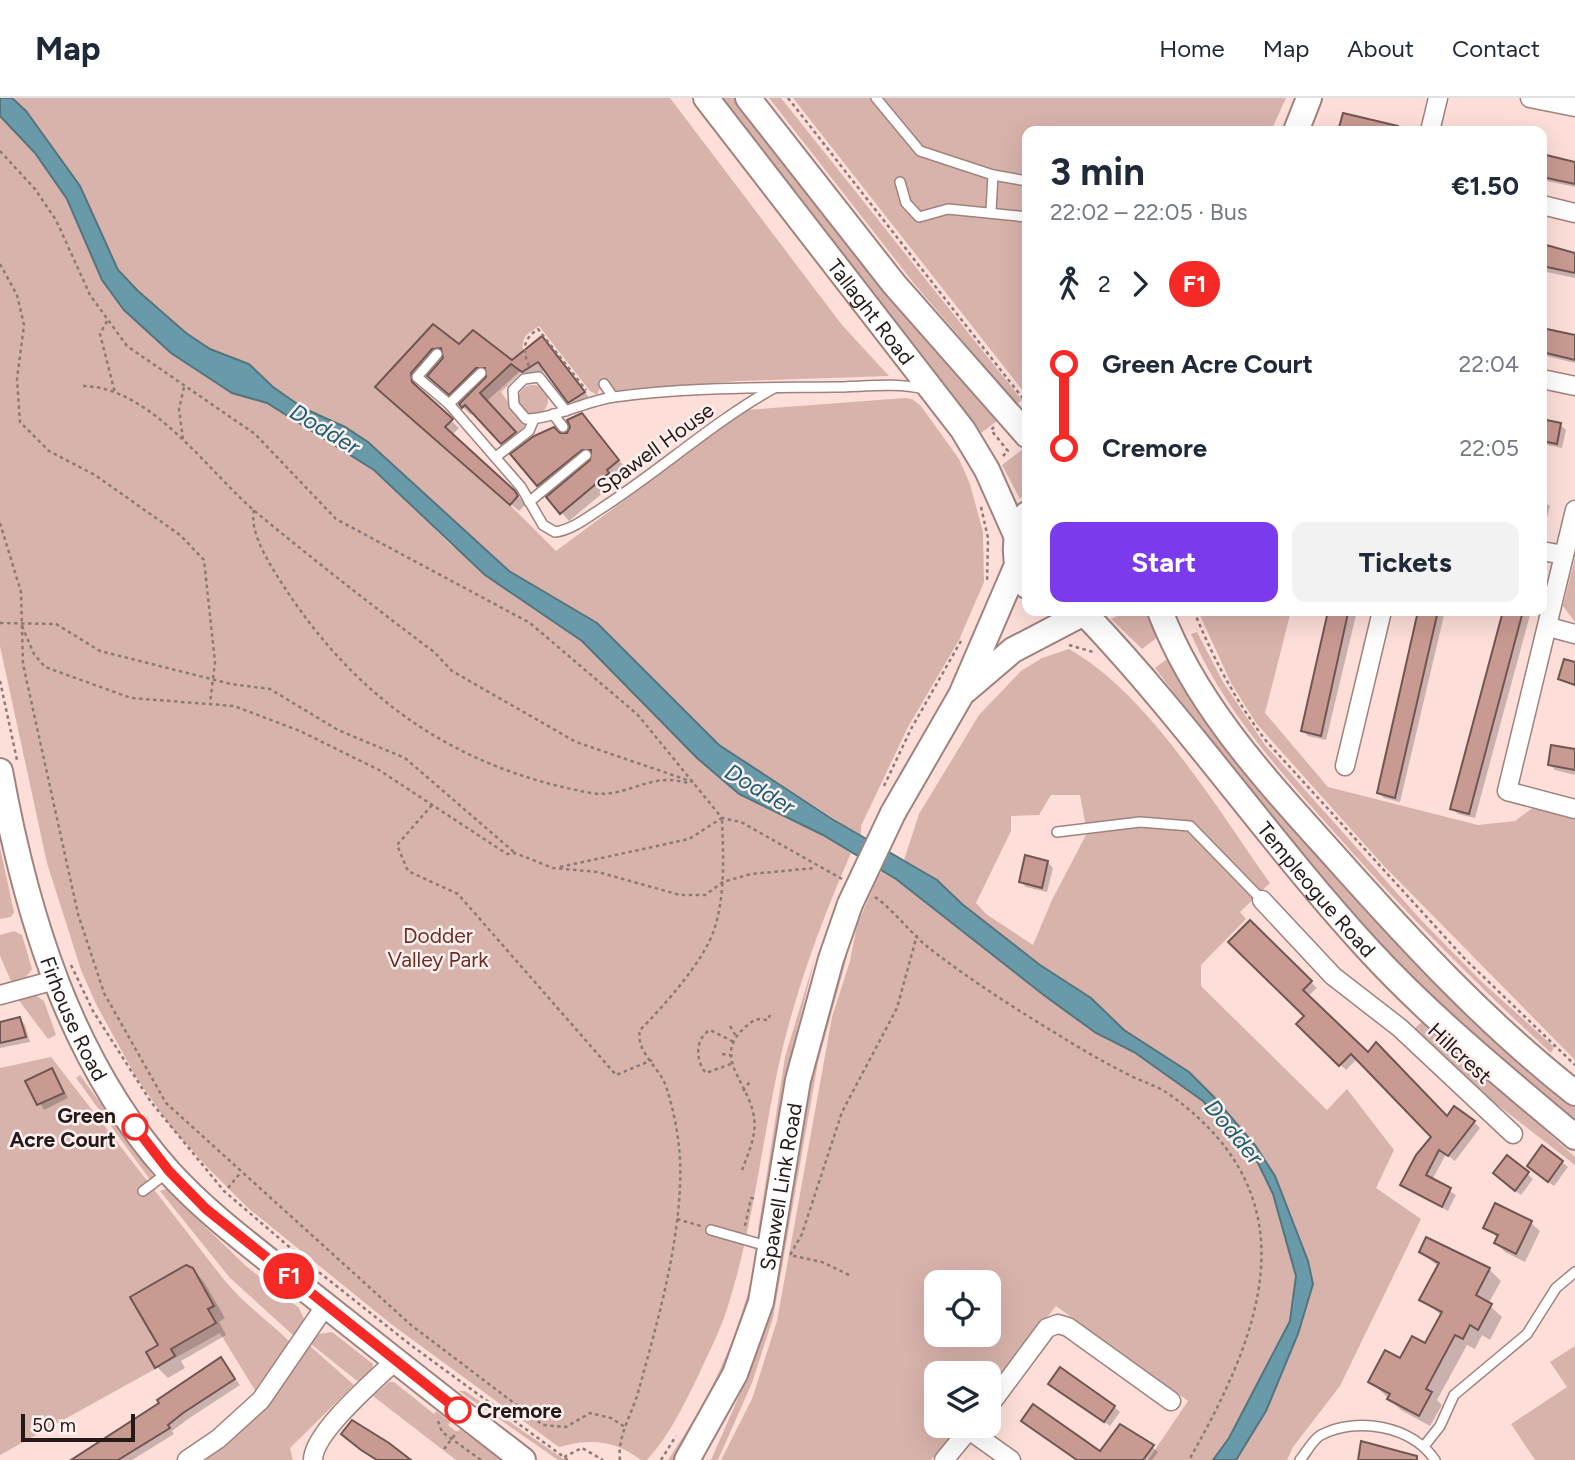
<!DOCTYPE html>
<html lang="en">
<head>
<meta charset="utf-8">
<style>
	:root { --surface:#fff; --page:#f2f2f3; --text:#1f2937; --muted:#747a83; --line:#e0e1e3; --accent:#7c3aed }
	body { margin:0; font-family:Figtree,sans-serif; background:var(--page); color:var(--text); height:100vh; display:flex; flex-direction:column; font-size:26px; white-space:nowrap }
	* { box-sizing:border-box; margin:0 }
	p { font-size:23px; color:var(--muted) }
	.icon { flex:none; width:38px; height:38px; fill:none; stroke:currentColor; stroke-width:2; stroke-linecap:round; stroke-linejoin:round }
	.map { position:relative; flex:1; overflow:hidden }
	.panel { position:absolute; left:1022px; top:28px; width:525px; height:490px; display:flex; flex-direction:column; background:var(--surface); border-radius:14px; box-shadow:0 7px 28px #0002 }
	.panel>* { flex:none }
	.badge { padding:0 14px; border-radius:23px; font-size:24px; line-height:46px }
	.fabs { position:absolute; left:924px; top:1172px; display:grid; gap:14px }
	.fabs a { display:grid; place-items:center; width:77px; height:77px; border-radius:14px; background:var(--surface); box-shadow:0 7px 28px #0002; font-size:35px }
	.scale { position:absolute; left:21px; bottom:18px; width:114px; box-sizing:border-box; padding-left:7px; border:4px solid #251a18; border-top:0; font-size:19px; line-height:24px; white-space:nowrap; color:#251a18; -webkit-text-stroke:5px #fdf0ee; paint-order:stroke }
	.map>.badge { position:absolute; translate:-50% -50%; box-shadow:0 0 0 4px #fff }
	.legs { display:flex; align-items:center; gap:10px; height:77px; padding:0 28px; font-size:23px }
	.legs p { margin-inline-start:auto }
	.summary { display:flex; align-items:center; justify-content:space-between; height:119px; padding:0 28px }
	h1 { font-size:38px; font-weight:700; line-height:52px }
	.cta { display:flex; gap:14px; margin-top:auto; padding:14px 28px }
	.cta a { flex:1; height:80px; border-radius:14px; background:var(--accent); color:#fff; font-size:28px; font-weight:700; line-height:80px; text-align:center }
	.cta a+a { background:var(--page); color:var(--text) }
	ul { padding:0 28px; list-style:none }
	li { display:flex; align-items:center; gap:24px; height:84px; font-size:26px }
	li i { display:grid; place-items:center; width:10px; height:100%; margin:0 9px; background:currentColor }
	li i::after { content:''; width:18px; height:18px; margin:-9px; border:5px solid; border-radius:50%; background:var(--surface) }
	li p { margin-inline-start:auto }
	li:first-child i { background:linear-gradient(#0000 50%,currentColor 0) }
	li:last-child i { background:linear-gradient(currentColor 50%,#0000 0) }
	header { display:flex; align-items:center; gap:42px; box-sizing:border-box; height:98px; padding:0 35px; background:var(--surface); border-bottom:2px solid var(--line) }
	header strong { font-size:33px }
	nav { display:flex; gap:38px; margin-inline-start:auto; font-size:24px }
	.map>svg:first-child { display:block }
</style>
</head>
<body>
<header>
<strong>Map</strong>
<nav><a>Home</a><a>Map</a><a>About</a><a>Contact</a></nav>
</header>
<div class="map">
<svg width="1575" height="1362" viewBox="0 0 1575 1362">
	<rect width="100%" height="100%" fill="#fdded9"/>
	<g fill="#d8b3ac" fill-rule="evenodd">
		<path d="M12,0H670L842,227L889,278L738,283L619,294L601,287L597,297L590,293L539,228C527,237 522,236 523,255L513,264L465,259L433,227L375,289L510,407L556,453L746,312L905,300L912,301L921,308L959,361L970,386L983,434L984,484L959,542L908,629L861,728V738L719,647L597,525L509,473L368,344L345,329L303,310L273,289L249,266L210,251L186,235L138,193L118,172L80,88L26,13Z"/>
		<path d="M719,0H739L945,262L997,323L981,335Z"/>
		<path d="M769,0H781L1022,302L1017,306L916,188Z"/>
		<path d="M793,0H1286L1271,33H1027V298Z"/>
		<path d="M0,18L35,55L67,101L102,182L124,212L171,255L231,295L267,305L374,372L452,448L582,543L624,582L823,737L851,755C820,826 793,899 777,975C761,1052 752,1132 728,1208C721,1231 709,1254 699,1276C685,1305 669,1338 647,1362H641C616,1342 589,1340 559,1349L391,1226L248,1110L207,1069L171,1029L136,979L96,906L81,872L47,765L0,548Z"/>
		<path d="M511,266L522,274L501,294L525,328L517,335L480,295Z"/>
		<circle cx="533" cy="302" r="15"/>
		<path d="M1023,351L1027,355V394L1020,401L1002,367Z"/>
		<path d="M1575,460V524L1563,508Z"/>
		<path d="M1127,513H1149L1159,538L1142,551L1111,521Z"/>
		<path d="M1198,513H1291L1265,615L1328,689L1478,727L1515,723L1535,708L1575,719V962L1384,768L1256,625L1231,585Z"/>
		<path d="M1197,534L1223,584L1265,647L1422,823L1482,884L1554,949L1551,955C1475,885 1403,812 1334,734C1279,672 1225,614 1191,536Z"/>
		<path d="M1069,551C1149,596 1217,711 1270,785L1240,814L1246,821L1201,867V888L1327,1012L1347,991L1394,1052L1376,1090L1421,1121L1340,1288L1293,1349L1287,1362H1148L1188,1303L1056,1208L989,1291V1276H936V1328H959L931,1362H721L752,1301L777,1223L832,919L850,863L857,827L878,779L894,756L904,762L919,716L979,617L1021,573L1042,560ZM1051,697H1080L1087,735L1052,802L1033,847L986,816L976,805L1011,733V718L1039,717ZM936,1185H989V1237H936Z"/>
		<path d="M1171,558L1521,963L1575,1007V1026C1487,952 1401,874 1326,787C1265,718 1211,643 1155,570Z"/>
		<path d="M0,750L14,814L11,819L0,821Z"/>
		<path d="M14,833L22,837L32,871L26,879L11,883L0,858V837Z"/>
		<path d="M843,858L847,859L818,964L773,1220L752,1285L718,1362H711L753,1266L773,1193L808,987Z"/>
		<path d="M815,860L791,956L762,1129L758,1133L785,959Z"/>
		<path d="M34,896L44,903L56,937L48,941L17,900Z"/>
		<path d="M1423,923L1575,1059V1067L1477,991L1414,931Z"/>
		<path d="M51,959L225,1183C245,1207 269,1223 291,1245L256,1294L220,1235L0,1357V970Z"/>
		<path d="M80,977L153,1078L151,1083L76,980Z"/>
		<path d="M166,1091L246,1168L299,1210L304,1221L295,1239L230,1180L160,1093Z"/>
		<path d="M756,1165L758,1168L737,1246L690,1338L673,1362H668C714,1294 736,1244 756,1165Z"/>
		<path d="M332,1234L373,1266L372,1273L361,1286L311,1246L319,1236Z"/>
		<path d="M310,1248L354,1287L290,1350L293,1362H206L260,1315Z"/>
		<path d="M1575,1248V1362H1535L1511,1326L1567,1289L1550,1264Z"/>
		<path d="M389,1284H394L434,1316L436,1313L451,1324L448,1327L457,1334L460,1331L501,1362H456L373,1298Z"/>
		<path d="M459,1293H465L565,1362H558Z"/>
	</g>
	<path fill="#689aaa" stroke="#54747e" stroke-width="2" d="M0,0H12L26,13L80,88L118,172L138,193L186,235L210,251L249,266L273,289L303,310L345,329L368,344L509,473L597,525L719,647L832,721L937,782L962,806L1040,867L1091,900L1124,932L1189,974L1213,998L1255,1047L1275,1078L1308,1163L1313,1186L1298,1236L1266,1313L1236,1362H1213L1229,1340L1290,1223L1296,1178L1273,1096L1258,1065L1203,1003L1134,954L1096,935L1045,898L896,781L823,737L739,696L697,660L582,543L485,477L374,372L267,305L232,295L171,255L124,212L102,182L67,101L35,55L0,18Z"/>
	<g fill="#0003">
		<path d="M1344,17L1406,31L1408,33H1340Z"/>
		<path d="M1542,57L1575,64V89L1542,82Z"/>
		<path d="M1542,150L1575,157V180L1542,173Z"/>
		<path d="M433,229L459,249L512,264L549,248L591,302L577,311L546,271L531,281L520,273L486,304L522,343L510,353L474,313L471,317L461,307L488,277L458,303L437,286L444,260L442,258L419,283L417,290L459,330L452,337L523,403L525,407L519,413L385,297Z"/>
		<path d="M1542,232L1575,239V265L1542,257Z"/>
		<path d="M1542,323L1560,327L1566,332L1562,350L1542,346Z"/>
		<path d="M589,325L626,371L613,380L616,384L569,423L548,399L592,363V357L546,395L513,357Z"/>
		<path d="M1542,402L1550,408L1545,428H1542Z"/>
		<path d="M1328,513H1357L1326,642L1308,638L1303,633Z"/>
		<path d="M1420,513H1445L1400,704L1384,700L1379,695Z"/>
		<path d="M1506,513H1531L1475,720L1458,716L1452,710Z"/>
		<path d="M1575,566V589L1560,581Z"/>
		<path d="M1575,653V677L1555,672L1550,666Z"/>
		<path d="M1048,765L1053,770L1047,794L1026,789L1021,784Z"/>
		<path d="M1250,824L1317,890L1308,898L1368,956L1448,1020L1474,1024L1480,1030L1455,1063L1446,1056L1432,1082L1456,1097L1448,1113L1402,1087L1433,1039L1357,961L1346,972L1299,926L1306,918Z"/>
		<path d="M20,921L25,927L30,944L0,950V925Z"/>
		<path d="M52,972L68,1000L44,1012L28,983Z"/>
		<path d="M1508,1059L1533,1081L1521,1097L1500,1081Z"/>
		<path d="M1562,1064L1568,1069L1554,1088L1534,1073Z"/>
		<path d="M1496,1107L1531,1125L1540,1133L1525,1164L1505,1154L1496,1145L1498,1140L1485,1129Z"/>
		<path d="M1421,1154L1489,1171L1501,1183L1488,1206L1502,1219L1490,1242L1482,1237L1475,1251L1467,1247L1437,1302L1442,1307L1430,1328L1401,1312L1370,1283L1426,1247L1442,1218L1422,1201L1439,1169Z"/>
		<path d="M192,1171L204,1184L225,1220L219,1224L226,1237L181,1263L185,1270L168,1280L156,1268Z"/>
		<path d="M221,1261L240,1287L188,1321L172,1333L174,1336L132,1362H74L162,1306Z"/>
		<path d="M1050,1286L1114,1309L1120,1314L1110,1328Z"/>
		<path d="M1029,1328L1101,1356L1152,1349L1158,1354L1152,1362H1077Z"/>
	</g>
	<g fill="#c99a91" stroke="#705652" stroke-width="2">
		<path d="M1343,15L1398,28L1397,33H1338Z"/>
		<path d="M1542,56L1575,64V86L1542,79Z"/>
		<path d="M1546,147L1575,155V175L1542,168V148Z"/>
		<path d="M433,226L459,246L473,232L512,262L542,238L585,294L568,305L538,264L522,274L511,266L480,295L516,334L501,346L465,307L462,310L459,306L486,279L485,270H476L449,297L427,278L443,260L441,250L432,251L411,275L412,284L453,321L445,329L515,393L518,398L510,407L375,289Z"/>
		<path d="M1542,230L1575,237V262L1542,254Z"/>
		<path d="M582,315L619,362L607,372L609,375L560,416L546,399L590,362L591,352H582L537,388L510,356L534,338L554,329L560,335H567L570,329L567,322Z"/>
		<path d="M1542,321L1561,325L1557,346L1542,343Z"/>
		<path d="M1328,513L1348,515L1321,638L1301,633Z"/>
		<path d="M1418,513H1438L1395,700L1377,695Z"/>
		<path d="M1503,513H1523L1469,716L1450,711Z"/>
		<path d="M1564,561L1575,564V587L1558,581Z"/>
		<path d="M1551,647L1575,651V672L1548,667Z"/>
		<path d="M1025,757L1048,763L1042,790L1019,784Z"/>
		<path d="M1250,822L1312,883L1303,892L1368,954L1376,944L1447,1018L1454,1008L1475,1023L1448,1058L1439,1052L1426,1077L1451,1090L1442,1109L1400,1087L1416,1057L1431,1039L1351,956L1339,968L1296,926L1304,918L1228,844Z"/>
		<path d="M20,919L26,939L0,945V924Z"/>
		<path d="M52,970L64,995L37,1007L25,983Z"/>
		<path d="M1542,1047L1563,1063L1548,1084L1527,1068Z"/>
		<path d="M1507,1057L1529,1074L1515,1093L1493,1075Z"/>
		<path d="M1495,1105L1532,1123L1516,1156L1494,1145L1498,1137L1483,1130Z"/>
		<path d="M1426,1139L1490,1170L1476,1197L1492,1206L1478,1232L1470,1227L1463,1241L1455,1237L1426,1291L1432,1294L1419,1318L1387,1301L1390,1296L1368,1284L1385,1252L1400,1260L1412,1238L1425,1245L1442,1214L1419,1202L1439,1165L1419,1154Z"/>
		<path d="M186,1167L193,1170L214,1208L208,1211L216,1225L171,1251L175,1258L155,1270L146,1254L158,1247L130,1199Z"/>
		<path d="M221,1259L235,1281L183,1315L168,1327L170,1330L118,1362H71L159,1305L157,1302Z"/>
		<path d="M1060,1269L1115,1308L1104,1324L1048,1286Z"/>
		<path d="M1033,1306L1100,1353L1120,1326L1154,1347L1143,1362H1077L1021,1323Z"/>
		<path d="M352,1322L389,1345L411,1362H377L361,1352L341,1336Z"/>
		<path d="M1361,1343L1417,1358V1362H1358Z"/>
	</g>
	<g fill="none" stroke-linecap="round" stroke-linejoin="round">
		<g stroke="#9f837d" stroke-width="12">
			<g id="lane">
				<path d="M876,0L920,53L993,77L1027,83"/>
				<path d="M900,84L906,105L919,119L948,111L1027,119"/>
				<path d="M991,113L993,77"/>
				<path d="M437,256L417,279L449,306"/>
				<path d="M481,275L449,306L521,389L543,427L555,434C572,432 588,419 602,410C661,372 713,324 774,290"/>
				<path d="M604,286L613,299"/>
				<path d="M566,313L539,279L524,281L513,292L514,307L526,321C557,320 585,303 614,299C686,289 761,290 833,289C862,289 895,284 924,291"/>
				<path d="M553,316L563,329"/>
				<path d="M497,358L529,333L534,321"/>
				<path d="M529,404L586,357"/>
				<path d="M1057,734L1140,724L1190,728L1262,802"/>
				<path d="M143,1093L167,1075"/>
				<path d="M711,1132L767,1148"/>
				<path d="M1425,1347L1440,1328L1454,1297L1527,1236L1556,1190L1575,1174"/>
				<path d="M1300,1362C1306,1355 1313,1341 1321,1337C1357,1318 1412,1328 1435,1362"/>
			</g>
		</g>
		<g stroke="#9f837d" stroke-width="21">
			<g id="street">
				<path d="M1530,0L1575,9"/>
				<path d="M1430,33L1438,0"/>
				<path d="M1542,107L1575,115"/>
				<path d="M1542,281L1575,288"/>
				<path d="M1575,412L1507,693L1575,711"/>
				<path d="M1542,453L1564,457"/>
				<path d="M1549,529L1575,536"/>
				<path d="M1345,668L1382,513"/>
				<path d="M1262,802L1333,878L1400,930L1513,1036"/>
				<path d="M0,897L55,882"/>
				<path d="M989,1308L1047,1230L1058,1226L1068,1229L1171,1303"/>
				<path d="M969,1332L1011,1362"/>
				<path d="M187,1362L218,1341L261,1302L326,1207"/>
				<path d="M313,1362C313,1335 374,1283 395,1263"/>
				<path d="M944,1362L972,1328"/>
			</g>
		</g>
		<g stroke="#9f837d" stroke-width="28">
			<g id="secondary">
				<path id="s1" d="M706,0L963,332L987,372L1016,437"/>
				<path d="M748,0L894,186L1027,337"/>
				<path d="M1296,33L1309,0"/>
				<path d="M1027,416C1012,438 1012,465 1027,488"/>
				<path d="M1160,513C1197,610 1269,685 1337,761C1411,844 1488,927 1575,995"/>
				<path id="s2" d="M1087,518C1187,623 1269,743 1367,850C1430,919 1504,979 1575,1039"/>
				<path d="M966,592L1013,552L1078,518"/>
				<path id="s3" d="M0,673C26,816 70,963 169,1074C211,1120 262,1156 310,1195C381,1251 451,1307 523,1362"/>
				<path d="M893,715L961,597L1017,467"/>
				<path id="s4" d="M687,1362L735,1276L761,1204L798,982L831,861L850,806"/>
			</g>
		</g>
		<g stroke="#8d7975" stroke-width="2.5" stroke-dasharray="3.5 3.5" stroke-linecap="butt">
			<path d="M788,0L1025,303"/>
			<path d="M0,53L35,91L56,122L90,197L127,248L255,336L336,421L530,525L638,617L722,720L741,724L842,781"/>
			<path d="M0,166L17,197L24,227L17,281L20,324L49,353L95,377L180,437L204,462L215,564L210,605"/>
			<path d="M107,223L100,236L115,295"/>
			<path d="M529,268C522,252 523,241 538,231L586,292"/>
			<path d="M83,288C152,289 209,375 257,415C315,463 374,509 434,554L452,573L576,644L693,684"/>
			<path d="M994,329L991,332L1008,353L1003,358"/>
			<path d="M183,341L179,311L184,289"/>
			<path d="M981,409L988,440L987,485"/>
			<path d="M254,412C249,434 269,465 281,484C355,600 454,670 591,695C619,700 642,682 668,682C675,682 682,684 689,685"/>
			<path d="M0,425L21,494L23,566L78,816L104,895L166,1005L411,1227L543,1327L566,1329L590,1315L611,1320L625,1329"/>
			<path d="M1194,513C1213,560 1236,604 1267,644L1465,861L1575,967"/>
			<path d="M0,525L56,526L100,553L231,586L270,591L338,632L405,660L515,755"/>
			<path d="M22,528L34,556L45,569L131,600L234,608L300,633L379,672L507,756L515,755L553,770L598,774L680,797H705L723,784L751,776L815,770"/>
			<path d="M1069,547L1093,554"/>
			<path d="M0,583L17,662"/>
			<path d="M884,688L911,631L961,543"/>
			<path d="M432,707L397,747L408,773L458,796L616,977L652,962"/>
			<path d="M560,769L689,741L722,720"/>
			<path d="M875,799C896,814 910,835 929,850C969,881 1014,910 1057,936C1081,951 1105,965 1131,978C1146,985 1160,989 1173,999C1314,1103 1261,1235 1189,1362"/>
			<path d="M71,867L93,913L151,1004L224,1093L315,1171L412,1248L568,1362"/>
			<path d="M730,928L737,940"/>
			<path d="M722,956L736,958"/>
			<path d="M731,966L706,975C695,963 695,940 710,932L734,944"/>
			<path d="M743,993L751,982"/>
			<path d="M742,1072C748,1056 757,1037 754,1019C748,980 704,955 756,921L768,922L770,917"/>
			<path d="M228,1090L241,1074"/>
			<path d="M677,1121L701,1128"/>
			<path d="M745,1128L751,1100L757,1101"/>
			<path d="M849,1177L822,1164L790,1157L802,1136L842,1014L897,910L917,837"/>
			<path d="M438,1323L442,1334L481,1362"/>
			<path d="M444,1351L457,1334"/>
			<path d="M564,1359L582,1350L603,1362"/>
			<path d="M620,1362C617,1337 633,1315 639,1291C657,1226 677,1156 680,1088C682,1055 676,1019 666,988C659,969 635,953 640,932C663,909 704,863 714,832C726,796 723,757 722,720"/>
			<path d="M661,1362L676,1338"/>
		</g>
		<use href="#lane" stroke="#fff" stroke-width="9"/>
		<use href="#street" stroke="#fff" stroke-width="18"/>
		<use href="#secondary" stroke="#fff" stroke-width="24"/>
		<g stroke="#9f837d" stroke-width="28" stroke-linecap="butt">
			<path id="secondary-bridge" d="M850,806L893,715"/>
		</g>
		<use href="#secondary-bridge" stroke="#fff" stroke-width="24"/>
	</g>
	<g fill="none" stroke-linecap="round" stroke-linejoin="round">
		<g stroke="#fff" stroke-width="16">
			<path id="line-1" d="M135,1029L169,1073L206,1111L458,1312"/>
		</g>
		<use href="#line-1" stroke="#f52a26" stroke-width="10"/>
	</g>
	<g fill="#fff" stroke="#f52a26" stroke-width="3.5">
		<circle cx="135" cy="1029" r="12"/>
		<circle cx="458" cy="1312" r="12"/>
	</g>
	<g text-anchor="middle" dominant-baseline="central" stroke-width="5" stroke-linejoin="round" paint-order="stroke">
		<g font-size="21" fill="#251a18" stroke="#fdf0ee">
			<text stroke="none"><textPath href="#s1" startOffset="270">Tallaght Road</textPath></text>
			<text transform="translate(655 350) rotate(-36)">Spawell House</text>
			<text stroke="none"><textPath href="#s2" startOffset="357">Templeogue Road</textPath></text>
			<text stroke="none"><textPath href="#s3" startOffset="259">Firhouse Road</textPath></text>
			<text transform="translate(1460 955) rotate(43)">Hillcrest</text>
			<text stroke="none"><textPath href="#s4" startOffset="292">Spawell Link Road</textPath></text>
		</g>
		<g font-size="21" fill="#6c2f26" stroke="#fdf0ee">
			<text x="438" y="837">Dodder<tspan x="438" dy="24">Valley Park</tspan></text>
		</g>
		<g font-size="21" font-weight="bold" fill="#251a18" stroke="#fdf0ee" text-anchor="end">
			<text x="116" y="1017">Green<tspan x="116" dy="24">Acre Court</tspan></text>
			<text x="477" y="1312" text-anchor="start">Cremore</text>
		</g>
		<g font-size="23" font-style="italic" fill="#1d5f72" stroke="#fdf0ee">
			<text transform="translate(325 331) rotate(31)">Dodder</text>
			<text transform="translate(760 691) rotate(31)">Dodder</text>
			<text transform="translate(1234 1034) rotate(50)">Dodder</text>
		</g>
	</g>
</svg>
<div class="fabs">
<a><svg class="icon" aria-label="locate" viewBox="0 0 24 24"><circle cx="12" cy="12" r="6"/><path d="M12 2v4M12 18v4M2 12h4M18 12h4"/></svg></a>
<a><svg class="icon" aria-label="layers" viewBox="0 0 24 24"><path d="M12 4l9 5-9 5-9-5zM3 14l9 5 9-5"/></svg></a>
</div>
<div class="scale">50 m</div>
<b class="badge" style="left:289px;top:1178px;background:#f52a26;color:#fff">F1</b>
<section class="panel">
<div class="summary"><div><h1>3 min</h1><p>22:02 – 22:05 · Bus</p></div><b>€1.50</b></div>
<div class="legs"><svg class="icon" aria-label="walk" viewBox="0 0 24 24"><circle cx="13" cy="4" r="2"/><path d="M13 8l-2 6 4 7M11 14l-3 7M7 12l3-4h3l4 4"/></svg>2<svg class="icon" aria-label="forward" viewBox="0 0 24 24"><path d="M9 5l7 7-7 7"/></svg><b class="badge" style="background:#f52a26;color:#fff">F1</b></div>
<ul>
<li><i style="color:#f52a26"></i><b>Green Acre Court</b><p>22:04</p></li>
<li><i style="color:#f52a26"></i><b>Cremore</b><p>22:05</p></li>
</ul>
<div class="cta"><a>Start</a><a>Tickets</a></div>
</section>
</div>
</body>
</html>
